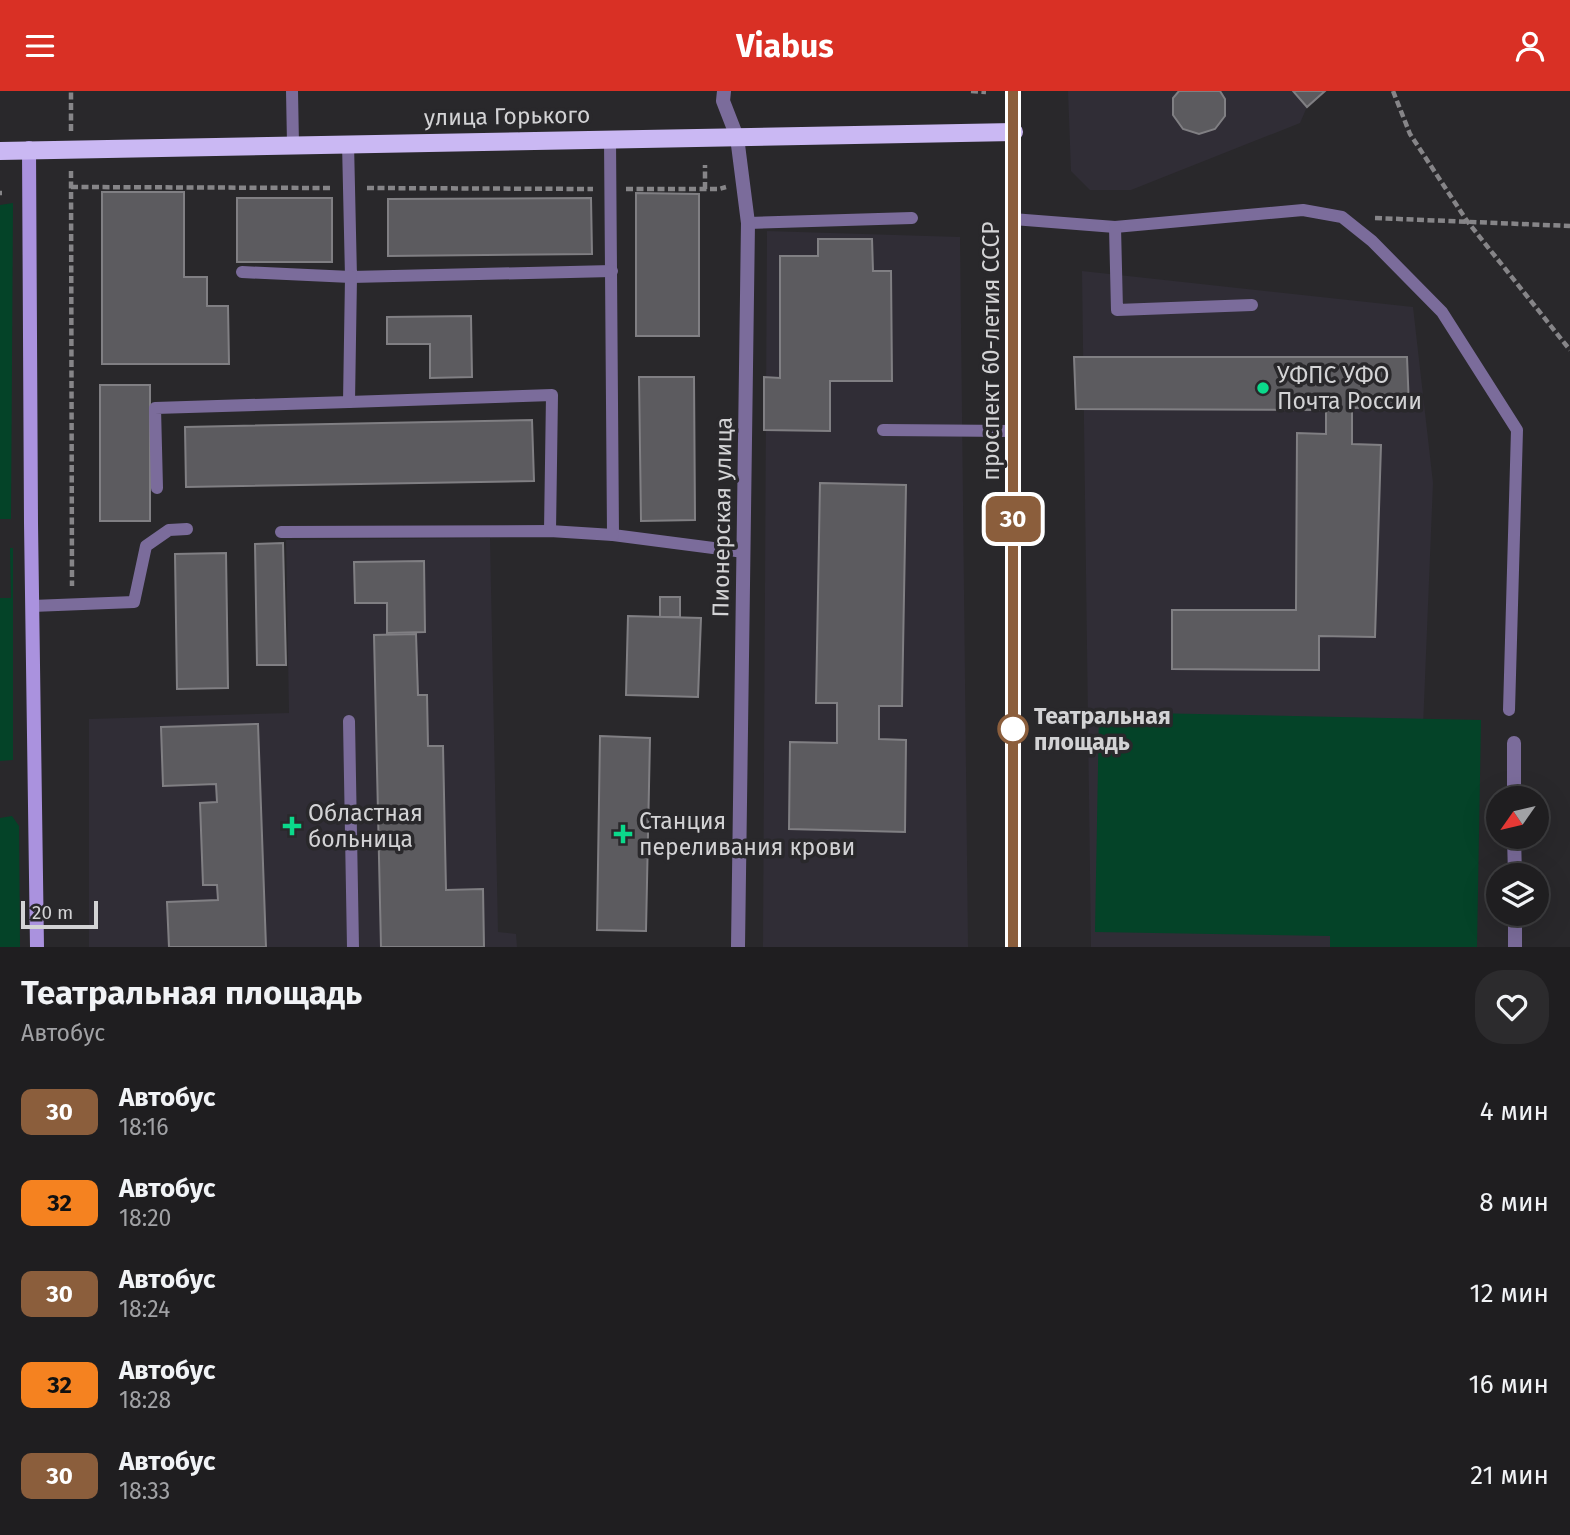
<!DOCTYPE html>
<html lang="ru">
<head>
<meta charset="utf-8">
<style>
	:root { --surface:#1f1e20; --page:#2c2b2d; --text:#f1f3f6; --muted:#a1a2a5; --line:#3c3c3e; --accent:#d93025 }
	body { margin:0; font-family:"Fira Sans",sans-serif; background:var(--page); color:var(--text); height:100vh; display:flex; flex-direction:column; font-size:26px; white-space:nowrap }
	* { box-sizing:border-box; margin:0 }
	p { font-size:23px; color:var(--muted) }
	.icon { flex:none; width:38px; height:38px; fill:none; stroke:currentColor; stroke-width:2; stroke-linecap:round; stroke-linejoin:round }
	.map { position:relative; height:856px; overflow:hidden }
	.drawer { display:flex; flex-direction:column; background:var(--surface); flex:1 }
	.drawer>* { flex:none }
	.badge { padding:0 14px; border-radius:10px; font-size:24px; line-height:46px }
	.needle { width:46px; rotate:236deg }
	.tools { position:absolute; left:1486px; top:695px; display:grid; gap:14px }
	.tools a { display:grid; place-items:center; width:63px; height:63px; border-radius:50%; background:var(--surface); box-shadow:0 7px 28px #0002,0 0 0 2px var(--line); font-size:35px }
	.scale { position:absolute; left:21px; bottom:18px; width:77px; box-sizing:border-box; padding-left:7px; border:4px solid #d3d3d5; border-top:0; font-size:19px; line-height:24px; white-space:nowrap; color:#d3d3d5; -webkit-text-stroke:5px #29282b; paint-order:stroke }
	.map>.badge { position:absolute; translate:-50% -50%; box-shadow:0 0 0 4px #fff }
	.round { display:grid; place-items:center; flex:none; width:74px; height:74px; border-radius:28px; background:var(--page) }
	.overview { display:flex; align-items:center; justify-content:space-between; height:119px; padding:0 21px }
	h1 { font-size:33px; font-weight:700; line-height:52px }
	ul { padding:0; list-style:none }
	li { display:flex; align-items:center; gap:21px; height:91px; padding:0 21px }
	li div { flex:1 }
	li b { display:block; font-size:26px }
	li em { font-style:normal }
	li .badge { min-width:77px; font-weight:700; text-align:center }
	header { display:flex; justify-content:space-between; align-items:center; height:91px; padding:0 21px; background:var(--accent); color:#fff; font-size:32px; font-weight:700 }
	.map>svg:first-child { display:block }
</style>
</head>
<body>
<header><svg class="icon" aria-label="menu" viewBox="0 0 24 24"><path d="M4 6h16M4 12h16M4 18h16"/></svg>Viabus<svg class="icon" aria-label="person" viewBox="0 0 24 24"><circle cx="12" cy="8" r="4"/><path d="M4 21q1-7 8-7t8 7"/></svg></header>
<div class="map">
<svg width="1570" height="856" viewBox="0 0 1570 856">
	<rect width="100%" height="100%" fill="#29282b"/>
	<g fill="#302d36">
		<path d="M1068,0H1293L1307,16L1300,32L1131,99H1090L1071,80Z"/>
		<path d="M767,140L960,146L968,856H763Z"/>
		<path d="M1082,180L1413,216L1433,392L1414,856H1091Z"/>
		<path d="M490,447L498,841L516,843L517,856H89V628L289,622L286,449Z"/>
	</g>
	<g fill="#044328">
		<path d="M13,112L11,428H0V114Z"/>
		<path d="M10,457H13V669L0,670V507H11Z"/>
		<path d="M1099,621L1481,629L1477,856H1330V845L1095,841Z"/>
		<path d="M12,725L19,735L20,856H0V727Z"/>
	</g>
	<g fill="#5c5b5f" stroke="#807f83" stroke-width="2">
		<path d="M1179,0H1220L1225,8V25L1215,38L1199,43L1183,38L1173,24V7Z"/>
		<path d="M1293,0H1325L1307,16Z"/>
		<path d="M102,101H184V186H207V215H228L229,273H102Z"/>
		<path d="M636,102L699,103V245H636Z"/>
		<rect x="237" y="107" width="95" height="64"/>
		<path d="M591,107L592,163L388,165V108Z"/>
		<path d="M818,148H872L873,180H891L892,290H830V340L764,339V286L780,287V165H818Z"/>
		<path d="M471,225L472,286L430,287V253H387V226Z"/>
		<path d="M1074,266H1407L1409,316L1352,317V353L1381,354L1375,546L1319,545V579L1172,578V519H1296L1297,342L1326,343V319L1076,318Z"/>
		<path d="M639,286H694L695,429L641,430Z"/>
		<rect x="100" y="294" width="50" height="136"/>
		<path d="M532,329L534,390L186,396L185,336Z"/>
		<path d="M820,392L906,394L902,615H879V648L906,649L905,741L789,738L790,651L837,652V612H816Z"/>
		<path d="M283,452L286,574H257L255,453Z"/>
		<path d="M226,462L228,597L177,598L175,463Z"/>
		<path d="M424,470L425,541L387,542V512H355L354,471Z"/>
		<rect x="660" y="506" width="20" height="20"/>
		<path d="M628,525L701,527L698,606L626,604Z"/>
		<path d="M416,543L418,604H427L428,655H443L446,799L483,798L484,856H381L374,544Z"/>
		<path d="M258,633L266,856H169L167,811L218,809L217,794H203L200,712L217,711L216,693L163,695L161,636Z"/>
		<path d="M600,645L650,647L646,840L597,839Z"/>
	</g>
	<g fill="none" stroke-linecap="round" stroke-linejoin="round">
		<g stroke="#868588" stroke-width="4.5" stroke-dasharray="7 3.5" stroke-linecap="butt">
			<path d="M971,0L986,1"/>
			<path d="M1393,0L1410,43L1467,130L1570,259"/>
			<path d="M71,40V0"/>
			<path d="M71,80L72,495"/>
			<path d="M71,96L331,97"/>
			<path d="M367,97L593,98"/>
			<path d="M626,98H719L726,96"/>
			<path d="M705,98V74"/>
			<path d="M0,102H2"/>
			<path d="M1375,127L1570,135"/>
		</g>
		<g stroke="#7b6c9b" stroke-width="12">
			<path d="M292,0L293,53"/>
			<path d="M610,48L613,444L744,461"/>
			<path d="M348,52L351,186L612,180"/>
			<path d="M1014,128L1115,136L1303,119L1342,126L1372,150L1442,221L1517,339L1509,619"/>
			<path d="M748,132L912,127"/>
			<path d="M1115,136L1117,219L1252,214"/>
			<path d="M349,311L552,304L550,440"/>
			<path d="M883,339L1013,340"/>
			<path d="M157,397L155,317L349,311L351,186L242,181"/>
			<path d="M281,441L550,440L613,444"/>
			<path d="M32,515L134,511L146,455L169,439L187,438"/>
			<path d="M349,630L353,856"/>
		</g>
		<g stroke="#7b6c9b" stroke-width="14">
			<path d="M724,0L723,10L737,46L748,132L738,856"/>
			<path d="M1514,652V707"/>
			<path d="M1514,746L1515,784"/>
			<path d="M1515,822V856"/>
		</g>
		<g stroke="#aa92de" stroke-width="14">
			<path d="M1013,0V856"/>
			<path d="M29,57L31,432L37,856"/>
		</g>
		<path stroke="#cab8f3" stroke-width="18" d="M0,60L1014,41"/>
	</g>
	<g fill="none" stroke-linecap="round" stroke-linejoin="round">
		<g stroke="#fff" stroke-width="16">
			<path id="line" d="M1013,0V856"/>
		</g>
		<use href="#line" stroke="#8b5e3c" stroke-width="10"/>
	</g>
	<g fill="#0bd98b" stroke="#29282b" stroke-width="2.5">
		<circle cx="1263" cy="297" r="7"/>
		<path d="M288.5 724.5h7v7h7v7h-7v7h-7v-7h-7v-7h7z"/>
		<path d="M619.5 732.5h7v7h7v7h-7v7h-7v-7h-7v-7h7z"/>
	</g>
	<circle fill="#fff" stroke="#8b5e3c" stroke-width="3.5" cx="1013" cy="638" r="14"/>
	<g text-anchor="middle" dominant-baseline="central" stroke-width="7" stroke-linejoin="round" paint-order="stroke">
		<g font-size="23" fill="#d3d3d5" stroke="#29282b">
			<text transform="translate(507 25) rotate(-1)">улица Горького</text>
			<text transform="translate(991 260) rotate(-90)">проспект 60-летия СССР</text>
			<text transform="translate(722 426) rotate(-89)">Пионерская улица</text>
		</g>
		<g font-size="23" fill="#d3d3d5" stroke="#29282b" text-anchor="start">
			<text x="1277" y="284">УФПС УФО<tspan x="1277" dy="26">Почта России</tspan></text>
			<text x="308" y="722">Областная<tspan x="308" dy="26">больница</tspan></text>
			<text x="639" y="730">Станция<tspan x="639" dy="26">переливания крови</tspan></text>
		</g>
		<g font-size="23" font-weight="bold" fill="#d3d3d5" stroke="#29282b" text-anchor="start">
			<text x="1034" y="625">Театральная<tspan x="1034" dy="26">площадь</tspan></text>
		</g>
	</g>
</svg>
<div class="tools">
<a><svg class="needle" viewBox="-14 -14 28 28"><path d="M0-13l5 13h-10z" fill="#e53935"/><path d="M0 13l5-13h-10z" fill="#a1a2a5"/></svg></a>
<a><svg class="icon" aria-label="layers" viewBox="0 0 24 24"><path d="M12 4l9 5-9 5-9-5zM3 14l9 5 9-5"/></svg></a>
</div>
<div class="scale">20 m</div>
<b class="badge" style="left:1013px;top:428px;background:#8b5e3c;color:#fff">30</b>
</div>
<section class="drawer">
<div class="overview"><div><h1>Театральная площадь</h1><p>Автобус</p></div><a class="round"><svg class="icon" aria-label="heart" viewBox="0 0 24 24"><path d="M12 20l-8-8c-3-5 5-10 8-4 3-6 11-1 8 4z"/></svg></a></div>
<ul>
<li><span class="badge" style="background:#8b5e3c;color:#fff">30</span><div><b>Автобус</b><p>18:16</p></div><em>4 мин</em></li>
<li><span class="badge" style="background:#f58220;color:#111">32</span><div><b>Автобус</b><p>18:20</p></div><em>8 мин</em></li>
<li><span class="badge" style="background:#8b5e3c;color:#fff">30</span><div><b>Автобус</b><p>18:24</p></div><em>12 мин</em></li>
<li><span class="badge" style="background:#f58220;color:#111">32</span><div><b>Автобус</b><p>18:28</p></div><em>16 мин</em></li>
<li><span class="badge" style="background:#8b5e3c;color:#fff">30</span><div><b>Автобус</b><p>18:33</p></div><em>21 мин</em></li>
</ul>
</section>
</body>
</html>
